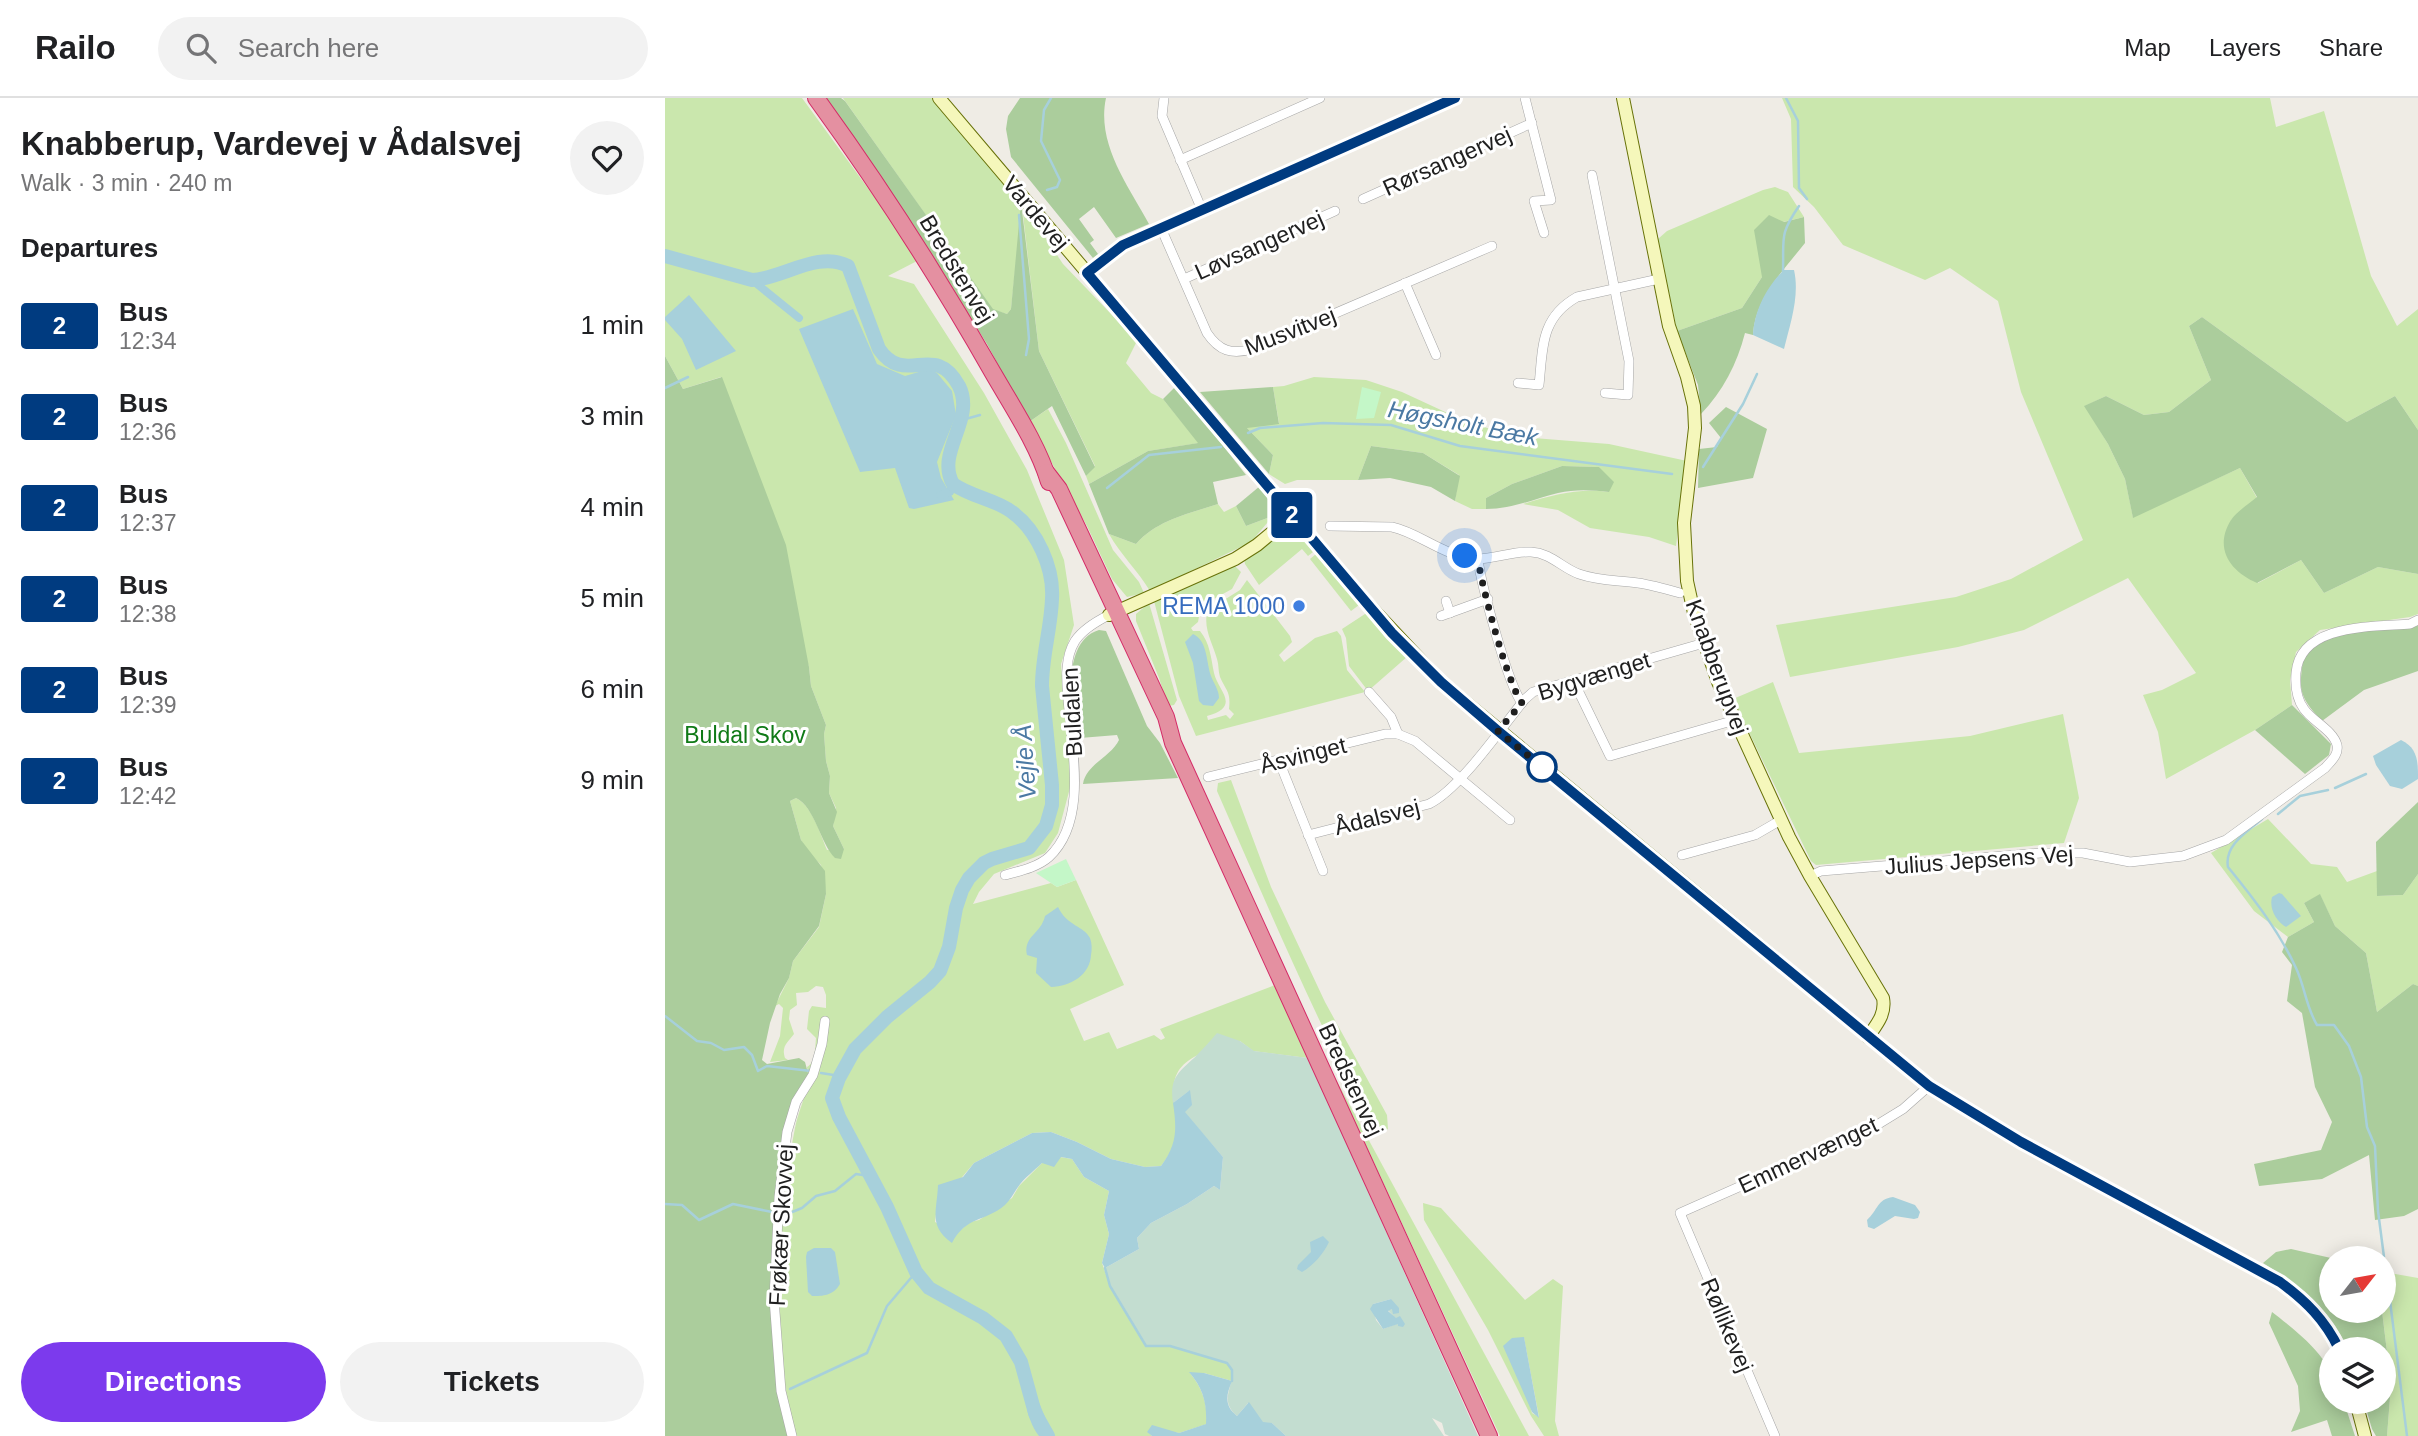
<!DOCTYPE html>
<html lang="en">
<head>
<meta charset="utf-8">
<style>
	:root { --surface:#fff; --page:#f2f2f2; --text:#202124; --muted:#757577; --line:#e0e0e0; --accent:#7c3aed }
	body { margin:0; font-family:Arial,sans-serif; background:var(--page); color:var(--text); height:100vh; display:flex; flex-direction:column; font-size:26px; white-space:nowrap }
	* { box-sizing:border-box; margin:0 }
	p { font-size:23px; color:var(--muted) }
	.icon { flex:none; width:38px; height:38px; fill:none; stroke:currentColor; stroke-width:2; stroke-linecap:round; stroke-linejoin:round }
	.map { position:relative; flex:1; overflow:hidden }
	.panel { display:flex; flex-direction:column; background:var(--surface); width:665px }
	.panel>* { flex:none }
	.badge { padding:0 14px; border-radius:5px; font-size:24px; line-height:46px }
	.needle { width:46px; rotate:59deg }
	.buttons { position:absolute; left:1654px; top:1148px; display:grid; gap:14px }
	.buttons a { display:grid; place-items:center; width:77px; height:77px; border-radius:50%; background:var(--surface); box-shadow:0 4px 18px #0003; font-size:35px }
	.you { position:absolute; width:35px; height:35px; margin:-18px; border:5px solid #fff; border-radius:50%; background:#1a73e8; box-shadow:0 0 0 10px #1a73e833 }
	.map>.badge { position:absolute; translate:-50% -50%; box-shadow:0 0 0 4px #fff }
	h2 { padding:0 21px; font-size:26px; line-height:63px }
	.round { display:grid; place-items:center; flex:none; width:74px; height:74px; border-radius:37px; background:var(--page) }
	.overview { display:flex; align-items:center; justify-content:space-between; height:119px; padding:0 21px }
	h1 { font-size:33px; font-weight:600; line-height:52px }
	.cta { display:flex; gap:14px; margin-top:auto; padding:14px 21px }
	.cta a { flex:1; height:80px; border-radius:42px; background:var(--accent); color:#fff; font-size:28px; font-weight:600; line-height:80px; text-align:center }
	.cta a+a { background:var(--page); color:var(--text) }
	ul { padding:0; list-style:none }
	li { display:flex; align-items:center; gap:21px; height:91px; padding:0 21px }
	li div { flex:1 }
	li b { display:block; font-size:26px }
	li em { font-style:normal }
	li .badge { min-width:77px; font-weight:700; text-align:center }
	header { display:flex; align-items:center; gap:42px; box-sizing:border-box; height:98px; padding:0 35px; background:var(--surface); border-bottom:2px solid var(--line) }
	header strong { font-size:33px }
	nav { display:flex; gap:38px; margin-inline-start:auto; font-size:24px }
	.search { width:490px; height:63px; background:var(--page); display:flex; align-items:center; gap:18px; box-sizing:border-box; padding:0 24px; border-radius:38px; color:var(--muted); font-size:26px }
	main { display:flex; flex:1; min-height:0 }
	.map>svg:first-child { display:block }
</style>
</head>
<body>
<header>
<strong>Railo</strong>
<div class="search"><svg class="icon" aria-label="search" viewBox="0 0 24 24"><circle cx="10" cy="10" r="6"/><path d="M15 15l6 6"/></svg>Search here</div>
<nav><a>Map</a><a>Layers</a><a>Share</a></nav>
</header>
<main>
<section class="panel">
<div class="overview"><div><h1>Knabberup, Vardevej v Ådalsvej</h1><p>Walk · 3 min · 240 m</p></div><a class="round"><svg class="icon" aria-label="heart" viewBox="0 0 24 24"><path d="M12 20l-8-8c-3-5 5-10 8-4 3-6 11-1 8 4z"/></svg></a></div>
<h2>Departures</h2>
<ul>
<li><span class="badge" style="background:#003b80;color:#fff">2</span><div><b>Bus</b><p>12:34</p></div><em>1 min</em></li>
<li><span class="badge" style="background:#003b80;color:#fff">2</span><div><b>Bus</b><p>12:36</p></div><em>3 min</em></li>
<li><span class="badge" style="background:#003b80;color:#fff">2</span><div><b>Bus</b><p>12:37</p></div><em>4 min</em></li>
<li><span class="badge" style="background:#003b80;color:#fff">2</span><div><b>Bus</b><p>12:38</p></div><em>5 min</em></li>
<li><span class="badge" style="background:#003b80;color:#fff">2</span><div><b>Bus</b><p>12:39</p></div><em>6 min</em></li>
<li><span class="badge" style="background:#003b80;color:#fff">2</span><div><b>Bus</b><p>12:42</p></div><em>9 min</em></li>
</ul>
<div class="cta"><a>Directions</a><a>Tickets</a></div>
</section>
<div class="map">
<svg width="1753" height="1338" viewBox="0 0 1753 1338">
	<rect width="100%" height="100%" fill="#efece5"/>
	<g fill="#cae7ad" fill-rule="evenodd">
		<path d="M0,0H137L224,119L252,163L223,178L249,186L319,295L362,372L399,462L409,527L396,566L406,686L393,735L380,755L329,776L314,794L308,806L386,785L392,789L411,782L459,887L405,911L419,943L444,934L452,951L489,937L496,942L500,940L495,931L610,887L643,960L588,953L575,943C561,948 546,951 533,957C493,976 515,1007 511,1039C509,1050 502,1060 496,1068L480,1069L446,1061L412,1044L386,1034L367,1035L309,1065L272,1109L270,1124L292,1135L305,1124L314,1122L347,1100L354,1088L377,1065L395,1059L407,1061L419,1079L444,1093L439,1117L444,1136L437,1165L445,1188L481,1248H505L562,1265L567,1272V1283L539,1275H525C538,1291 542,1305 542,1326L514,1335L497,1332L483,1334L487,1338H127C115,1260 109,1182 119,1104C121,1080 125,1055 130,1030C134,1009 146,991 142,969C151,964 150,949 151,940L142,931L144,913L147,908L161,910V897L158,889L151,888L143,894L131,895L132,907L125,912L124,921L129,936C123,944 116,948 120,960L123,962L105,964L115,938L118,910L114,906L110,908L124,880L128,863L154,829L161,796L156,767L142,753L136,742L125,703L131,700C147,708 155,735 162,752L179,751L168,728L171,710L164,695L165,678L161,663L159,636L161,627L146,588L144,569L56,279L18,291L0,258Z"/>
		<path d="M178,0H267L356,103L398,166L472,243L461,265L486,295L498,301L534,345L483,353L424,386L421,378L430,368L374,253L357,108L346,211L342,216L328,212Z"/>
		<path d="M1117,0H1605L1611,29L1659,13L1706,178L1732,228L1753,211V332L1730,298L1682,324L1537,219L1524,228L1546,282L1504,314L1479,317L1441,298L1420,308L1443,346L1460,381L1468,419L1575,370L1592,400L1566,422L1593,485L1636,462L1659,495L1713,469L1753,476V516L1745,519L1655,532L1631,554L1625,582L1627,607L1590,632L1501,681L1493,634L1478,597L1497,592L1531,575L1463,480L1359,532L1293,549L1125,579L1111,527L1291,499L1346,481L1418,442L1356,294L1333,203L1285,170L1260,182L1178,147L1149,109L1128,89L1126,21Z"/>
		<path d="M1110,89L1123,94L1139,119L1118,124L1097,179L1077,210L1012,233L993,141L1002,133L1098,92Z"/>
		<path d="M649,279L701,282L737,294L804,325L856,339L944,346L1022,363L1011,448L984,439L925,430L893,412L858,406C888,397 913,390 944,394L934,369L897,368L847,386L821,400V411H807L790,403L794,377L758,355L706,348L693,382H632L620,386L604,376L608,357L581,329L614,325L608,289L619,288Z"/>
		<path d="M383,311L401,345L448,452L474,484L479,495L462,499L447,481L422,428L364,324Z"/>
		<path d="M553,406L559,414L571,408L581,428L608,418L586,444L485,493C473,473 456,457 444,436L471,446C492,422 523,416 553,406Z"/>
		<path d="M624,431L633,433L648,454L643,458L637,451L594,487L580,466L579,460Z"/>
		<path d="M651,456L693,501L694,507L686,513L645,461Z"/>
		<path d="M569,467L576,474L567,491L536,508L533,524L526,530L528,533H535C545,545 546,560 549,575C553,593 577,608 542,618L543,622L561,617L565,621L569,616L564,611C566,593 561,593 555,579C553,573 554,567 552,561C548,546 537,529 543,512L575,492L582,482L625,538L627,544L614,557L619,564L650,540L672,533L676,538L682,572L700,594L531,638L514,598L489,503Z"/>
		<path d="M484,505L512,602L509,607L503,608L494,580L471,523V516Z"/>
		<path d="M700,516L707,517L743,558L703,593L684,568L681,540L677,531Z"/>
		<path d="M1108,584L1134,655L1305,638L1398,616L1414,700L1399,745L1151,767L1146,763L1068,601Z"/>
		<path d="M566,682L606,789L660,904L722,1017L723,1031L712,1037C652,925 603,809 552,693L553,685Z"/>
		<path d="M1603,721L1646,766L1672,769L1682,784L1712,773V798L1738,797L1753,776V888L1748,886L1712,914L1701,855L1670,828L1655,797L1639,805L1649,824L1623,839L1589,813L1546,755Z"/>
		<path d="M668,976L864,1338H835Z"/>
		<path d="M758,1105L776,1110L860,1202L888,1181L898,1188L890,1323L894,1338H879L866,1318L823,1232L759,1122ZM859,1240L874,1319L867,1315L847,1241Z"/>
		<path d="M1719,1174L1753,1180V1338H1722L1726,1287L1717,1213Z"/>
	</g>
	<g fill="#abcd9c">
		<path d="M161,0H176L180,3L328,211L342,216L346,211L356,104L374,253L430,369L421,378L387,308L364,324L322,246L257,143Z"/>
		<path d="M355,0H441C431,46 464,89 484,126L451,140L429,109L414,121L429,142L425,145L433,156L428,160L346,59L341,31L343,18Z"/>
		<path d="M1104,117L1119,124L1139,119L1140,145C1118,173 1090,200 1088,237L1080,235C1072,266 1058,293 1036,316L1033,287L1012,233L1077,210L1097,179L1089,132Z"/>
		<path d="M1537,219L1682,324L1730,298L1753,332V476L1713,469L1659,495L1636,462L1592,485C1566,474 1548,451 1566,422C1571,414 1584,406 1592,399L1575,370L1468,420L1460,381L1443,346L1419,308L1441,298L1479,317L1504,314L1546,282L1524,228Z"/>
		<path d="M0,258L18,291L57,279L121,447L144,569L146,588L161,627L159,636L161,663L165,678L164,695L172,714L168,728L179,751L176,761L170,760C155,745 150,709 131,700L125,703L136,742L160,773L161,796L154,828L128,863L124,880L115,896L105,925L97,962L102,966L134,960L140,964L144,979L127,1002L106,1199L124,1338H0Z"/>
		<path d="M511,288L581,377L548,384L553,406C523,416 492,422 471,446L444,436L424,386L483,353L533,345L498,301Z"/>
		<path d="M608,289L614,326L582,330L608,357L604,376L535,294Z"/>
		<path d="M1061,309L1102,331L1088,380L1033,390L1034,351L1052,349L1056,340L1044,325Z"/>
		<path d="M706,348L758,355L795,378L790,403L766,389L725,380L693,382Z"/>
		<path d="M897,368L934,369L949,384L944,394C927,392 910,391 893,395C869,401 847,411 821,411V400L847,386Z"/>
		<path d="M595,388L612,411L608,418L581,428L571,408Z"/>
		<path d="M1753,527V573L1699,592L1657,623C1632,597 1634,590 1639,556L1654,545L1675,536Z"/>
		<path d="M434,532L441,533L482,628L495,645L513,680L418,686C421,666 446,659 454,642L452,637L415,640L411,638C405,608 397,543 434,532Z"/>
		<path d="M1627,607L1666,646L1664,657L1640,676L1590,632Z"/>
		<path d="M1753,704V776L1738,797L1712,798L1711,744Z"/>
		<path d="M1655,796L1670,828L1701,855L1712,914L1748,886L1753,888V1111L1739,1118L1710,1122L1704,1057L1657,1081L1594,1088L1589,1066L1656,1052L1667,1024L1650,989L1637,915L1622,903L1627,867L1617,854L1623,839L1649,824L1639,805Z"/>
		<path d="M1626,1151L1666,1160V1213H1717L1726,1287L1722,1338H1711L1707,1331L1699,1304H1718V1251H1683C1663,1208 1637,1190 1598,1165L1611,1154Z"/>
		<path d="M1607,1214C1625,1228 1658,1253 1665,1275C1668,1283 1666,1295 1666,1304H1679L1690,1338H1667L1662,1322L1626,1334L1635,1313L1633,1288L1604,1225Z"/>
	</g>
	<path fill="#c3ddd0" fill-rule="evenodd" d="M552,935L575,943L589,953L643,960L813,1338H784L780,1336L777,1325L767,1320L779,1338H621L607,1325H598L583,1305L572,1318C550,1299 576,1286 562,1265L505,1248H481L445,1188L440,1170L474,1151L472,1140L486,1125L522,1106L549,1088L555,1092L558,1059L519,1014L524,993L508,1005C504,978 515,974 532,957C539,950 546,942 552,935ZM726,1201L727,1211L723,1212L738,1229L734,1225L718,1231L711,1222L708,1206Z"/>
	<g fill="#c4f7c8">
		<path d="M697,289L716,294L709,320L691,321Z"/>
		<path d="M401,761L411,782L392,789L371,775Z"/>
	</g>
	<g fill="#a7d0db">
		<path d="M1119,172H1129C1135,198 1125,226 1119,251L1088,237C1089,213 1102,188 1119,172Z"/>
		<path d="M24,197L71,253L31,272L17,241L0,222V219Z"/>
		<path d="M188,211L212,266L240,278L264,271L272,275L287,293L291,317L272,364L276,380L289,402L249,411L244,410L230,370L195,374L134,231Z"/>
		<path d="M528,536C543,543 541,564 546,578C549,586 554,592 554,600L548,608L538,607L534,603L528,565L520,544Z"/>
		<path d="M1736,642C1753,650 1753,664 1753,681L1737,691L1725,688L1711,667L1708,658Z"/>
		<path d="M1614,795L1617,796L1636,818L1621,829C1611,823 1604,811 1607,799Z"/>
		<path d="M393,809C402,828 419,828 425,840C427,845 427,852 426,857C425,877 406,888 386,889L371,875L372,860L362,857C358,838 376,836 380,818Z"/>
		<path d="M525,992L527,1007L520,1014L558,1059L555,1092L549,1088L522,1106L486,1125L472,1140L474,1151L440,1170L437,1165L444,1136L439,1117L444,1093L419,1079L407,1061L396,1059L389,1069L377,1065C369,1073 359,1080 353,1089C348,1096 346,1101 340,1107C320,1124 301,1118 287,1145C263,1128 272,1113 273,1087L298,1079L309,1065L367,1035L386,1034L412,1044L446,1061L480,1069L496,1068C512,1046 512,1032 508,1005Z"/>
		<path d="M1228,1099L1250,1107L1255,1114L1253,1120L1249,1121L1230,1118L1209,1131L1203,1129L1202,1122C1213,1112 1212,1101 1228,1099Z"/>
		<path d="M658,1138L664,1144C659,1155 648,1168 637,1174L632,1171L633,1167L646,1154L645,1144Z"/>
		<path d="M149,1150H166L170,1154L175,1186C168,1198 158,1198 147,1198L143,1194L141,1159L142,1154Z"/>
		<path d="M726,1201L734,1210V1215L728,1216L727,1211L723,1213L731,1220L735,1218L740,1226L738,1229L733,1228V1226L718,1231L705,1211L708,1206Z"/>
		<path d="M859,1239L874,1320L867,1314L838,1248L847,1240Z"/>
		<path d="M524,1274L539,1275L567,1283C561,1297 559,1308 572,1318L584,1304L598,1324L607,1325L621,1338H487L482,1334L487,1327L514,1335L541,1326C542,1305 538,1290 524,1274Z"/>
		<path d="M363,1288C374,1296 379,1323 390,1338H374C364,1325 358,1304 363,1288Z"/>
	</g>
	<g fill="none" stroke-linecap="round" stroke-linejoin="round">
		<g stroke="#a7d0db" stroke-width="2.5">
			<path d="M1121,0L1133,23L1134,90L1142,101"/>
			<path d="M382,92L392,89L395,82L376,43L379,12L386,0"/>
			<path d="M354,117L364,241L361,257"/>
			<path d="M1118,173C1119,140 1114,137 1134,108"/>
			<path d="M0,290L23,279"/>
			<path d="M297,322L315,317"/>
			<path d="M583,335L595,330L658,325L726,327L795,348L1007,376"/>
			<path d="M1038,369L1078,306L1092,276"/>
			<path d="M442,390L484,357L556,349"/>
			<path d="M1670,690L1701,676"/>
			<path d="M1613,716L1635,698L1663,692"/>
			<path d="M1597,721C1582,734 1559,747 1563,769C1589,801 1614,833 1631,870C1640,889 1641,909 1652,927H1669L1684,948L1696,979L1702,1029L1710,1048L1713,1113L1719,1159"/>
			<path d="M0,918L32,943L46,945L59,952L79,949L87,957L93,973L102,968L146,973"/>
			<path d="M156,975L175,978"/>
			<path d="M0,1106L17,1107L34,1122L68,1106L107,1114"/>
			<path d="M120,1117L137,1110L151,1098L170,1093L191,1076L204,1078"/>
			<path d="M440,1170L445,1188L481,1248H505L562,1265L567,1272V1283"/>
			<path d="M1721,1171L1742,1338"/>
			<path d="M125,1291L202,1255L222,1208L251,1174"/>
		</g>
		<g stroke="#a7d0db" stroke-width="8">
			<path d="M87,182L134,220"/>
			<path d="M275,397L285,394L288,386"/>
		</g>
		<path stroke="#a7d0db" stroke-width="14" d="M0,158L87,182C117,181 153,152 183,168L214,251C241,290 269,242 294,288C311,322 270,354 288,386C306,399 330,401 347,414C372,432 389,470 387,501C386,530 377,558 377,588L387,687V707L381,728L364,750L327,761L319,765L304,780L297,792L291,810L284,849L275,873L265,884L222,919L190,951L174,980L167,1000L174,1019L222,1109L251,1174L264,1190L318,1220L341,1238L356,1264L370,1315L383,1338"/>
		<g stroke="#a6a6a6" stroke-width="10">
			<g id="street">
				<path d="M499,0L497,18L537,112"/>
				<path d="M860,0L886,102L869,103L879,135"/>
				<path d="M515,62L655,0"/>
				<path d="M927,77L964,263L963,297L940,295"/>
				<path d="M698,101L867,25"/>
				<path d="M496,130L542,235C554,253 567,257 587,251L827,148"/>
				<path d="M422,175L459,147L790,0"/>
				<path d="M519,181L670,113"/>
				<path d="M740,185L771,257"/>
				<path d="M853,285L874,287C878,250 875,220 912,199L994,181"/>
				<path d="M665,428L727,429C755,435 779,459 812,461C830,461 848,453 866,454C886,455 897,470 914,476C934,483 952,482 973,485C987,487 1001,491 1015,495"/>
				<path d="M813,461C816,486 843,587 857,605"/>
				<path d="M781,503L785,515"/>
				<path d="M776,518L823,501"/>
				<path d="M908,582L945,658L1070,622"/>
				<path d="M704,594L726,619L733,636"/>
				<path d="M614,663L658,773"/>
				<path d="M543,679L720,636H733L750,643L845,722"/>
				<path d="M643,737L764,706C795,691 837,629 860,601L868,594L1039,545"/>
				<path d="M1017,757L1090,737L1116,722"/>
				<path d="M340,777C355,773 373,769 384,759C424,722 406,647 403,600C401,581 400,559 410,543C418,531 432,523 444,517"/>
				<path d="M1145,778L1156,773L1376,755H1418L1465,764L1518,758L1561,742L1660,670C1666,663 1674,657 1672,647C1668,632 1647,623 1639,611C1631,600 1630,588 1631,575C1635,525 1709,529 1745,526L1753,522"/>
				<path d="M127,1338L116,1293L109,1201L114,1099L122,1034L131,1004L148,977L157,946L160,923"/>
				<path d="M1110,1338L1015,1115L1207,1030L1238,1011L1264,988"/>
			</g>
		</g>
		<g stroke="#687209" stroke-width="14">
			<g id="secondary">
				<path d="M274,0L703,506L776,584L1264,988L1356,1044L1615,1184C1641,1203 1659,1222 1674,1251"/>
				<path d="M958,0L1004,228L1022,279L1029,308L1030,330L1019,425L1022,483L1029,515L1053,584L1124,739L1145,778L1218,900C1221,916 1212,926 1203,939"/>
				<path d="M444,517L570,461L592,447L627,418"/>
				<path d="M1691,1304L1700,1338"/>
			</g>
		</g>
		<g stroke="#d42b67" stroke-width="18">
			<g id="highway">
				<path d="M151,0C215,88 274,180 328,275C347,308 373,347 384,384"/>
				<path d="M381,374L394,391L501,619L508,645L824,1338"/>
			</g>
		</g>
		<use href="#street" stroke="#fff" stroke-width="9"/>
		<use href="#secondary" stroke="#f5f7bb" stroke-width="12"/>
		<use href="#highway" stroke="#e490a1" stroke-width="16"/>
	</g>
	<g fill="none" stroke-linecap="round" stroke-linejoin="round">
		<g stroke="#fff" stroke-width="16">
			<path id="line" d="M790,0L458,147L422,175L727,535L776,584L833,633L1264,988L1356,1044L1615,1184C1641,1203 1660,1222 1674,1251"/>
		</g>
		<use href="#line" stroke="#003b80" stroke-width="10"/>
		<path stroke="#1f1f1f" stroke-width="7" stroke-dasharray="0 12.6" d="M800,458L813,461C816,486 843,587 857,605L833,633L877,669"/>
	</g>
	<circle fill="#3f7fe0" stroke="#fff" stroke-width="2.5" cx="634" cy="508" r="7"/>
	<circle fill="#fff" stroke="#003b80" stroke-width="3.5" cx="877" cy="669" r="14"/>
	<g text-anchor="middle" dominant-baseline="central" stroke-width="6" stroke-linejoin="round" paint-order="stroke">
		<g font-size="23" fill="#1f1f1f" stroke="#fff">
			<text transform="translate(782 63) rotate(-24)">Rørsangervej</text>
			<text transform="translate(371 115) rotate(50)">Vardevej</text>
			<text transform="translate(594 147) rotate(-24)">Løvsangervej</text>
			<text transform="translate(292 171) rotate(59)">Bredstenvej</text>
			<text transform="translate(625 233) rotate(-21)">Musvitvej</text>
			<text transform="translate(1052 569) rotate(70)">Knabberupvej</text>
			<text transform="translate(929 578) rotate(-17)">Bygvænget</text>
			<text transform="translate(407 614) rotate(-93)">Buldalen</text>
			<text transform="translate(638 657) rotate(-14)">Åsvinget</text>
			<text transform="translate(712 719) rotate(-14)">Ådalsvej</text>
			<text transform="translate(1314 762) rotate(-4)">Julius Jepsens Vej</text>
			<text transform="translate(686 982) rotate(65)">Bredstenvej</text>
			<text transform="translate(1143 1057) rotate(-25)">Emmervænget</text>
			<text transform="translate(116 1127) rotate(-87)">Frøkær Skovvej</text>
			<text transform="translate(1062 1227) rotate(67)">Røllikevej</text>
		</g>
		<g font-size="23" fill="#366cbe" stroke="#fff" text-anchor="end">
			<text x="620" y="508">REMA 1000</text>
		</g>
		<g font-size="23" fill="#107a17" stroke="#fff">
			<text x="80" y="637">Buldal Skov</text>
		</g>
		<g font-size="24" font-style="italic" fill="#4b79a3" stroke="#fff">
			<text transform="translate(798 325) rotate(11)">Høgsholt Bæk</text>
			<text transform="translate(360 664) rotate(-94)">Vejle Å</text>
		</g>
	</g>
</svg>
<div class="buttons">
<a><svg class="needle" viewBox="-14 -14 28 28"><path d="M0-13l5 13h-10z" fill="#e53935"/><path d="M0 13l5-13h-10z" fill="#757577"/></svg></a>
<a><svg class="icon" aria-label="layers" viewBox="0 0 24 24"><path d="M12 4l9 5-9 5-9-5zM3 14l9 5 9-5"/></svg></a>
</div>
<div class="you" style="left:800px;top:458px"></div>
<b class="badge" style="left:627px;top:417px;background:#003b80;color:#fff">2</b>
</div>
</main>
</body>
</html>
